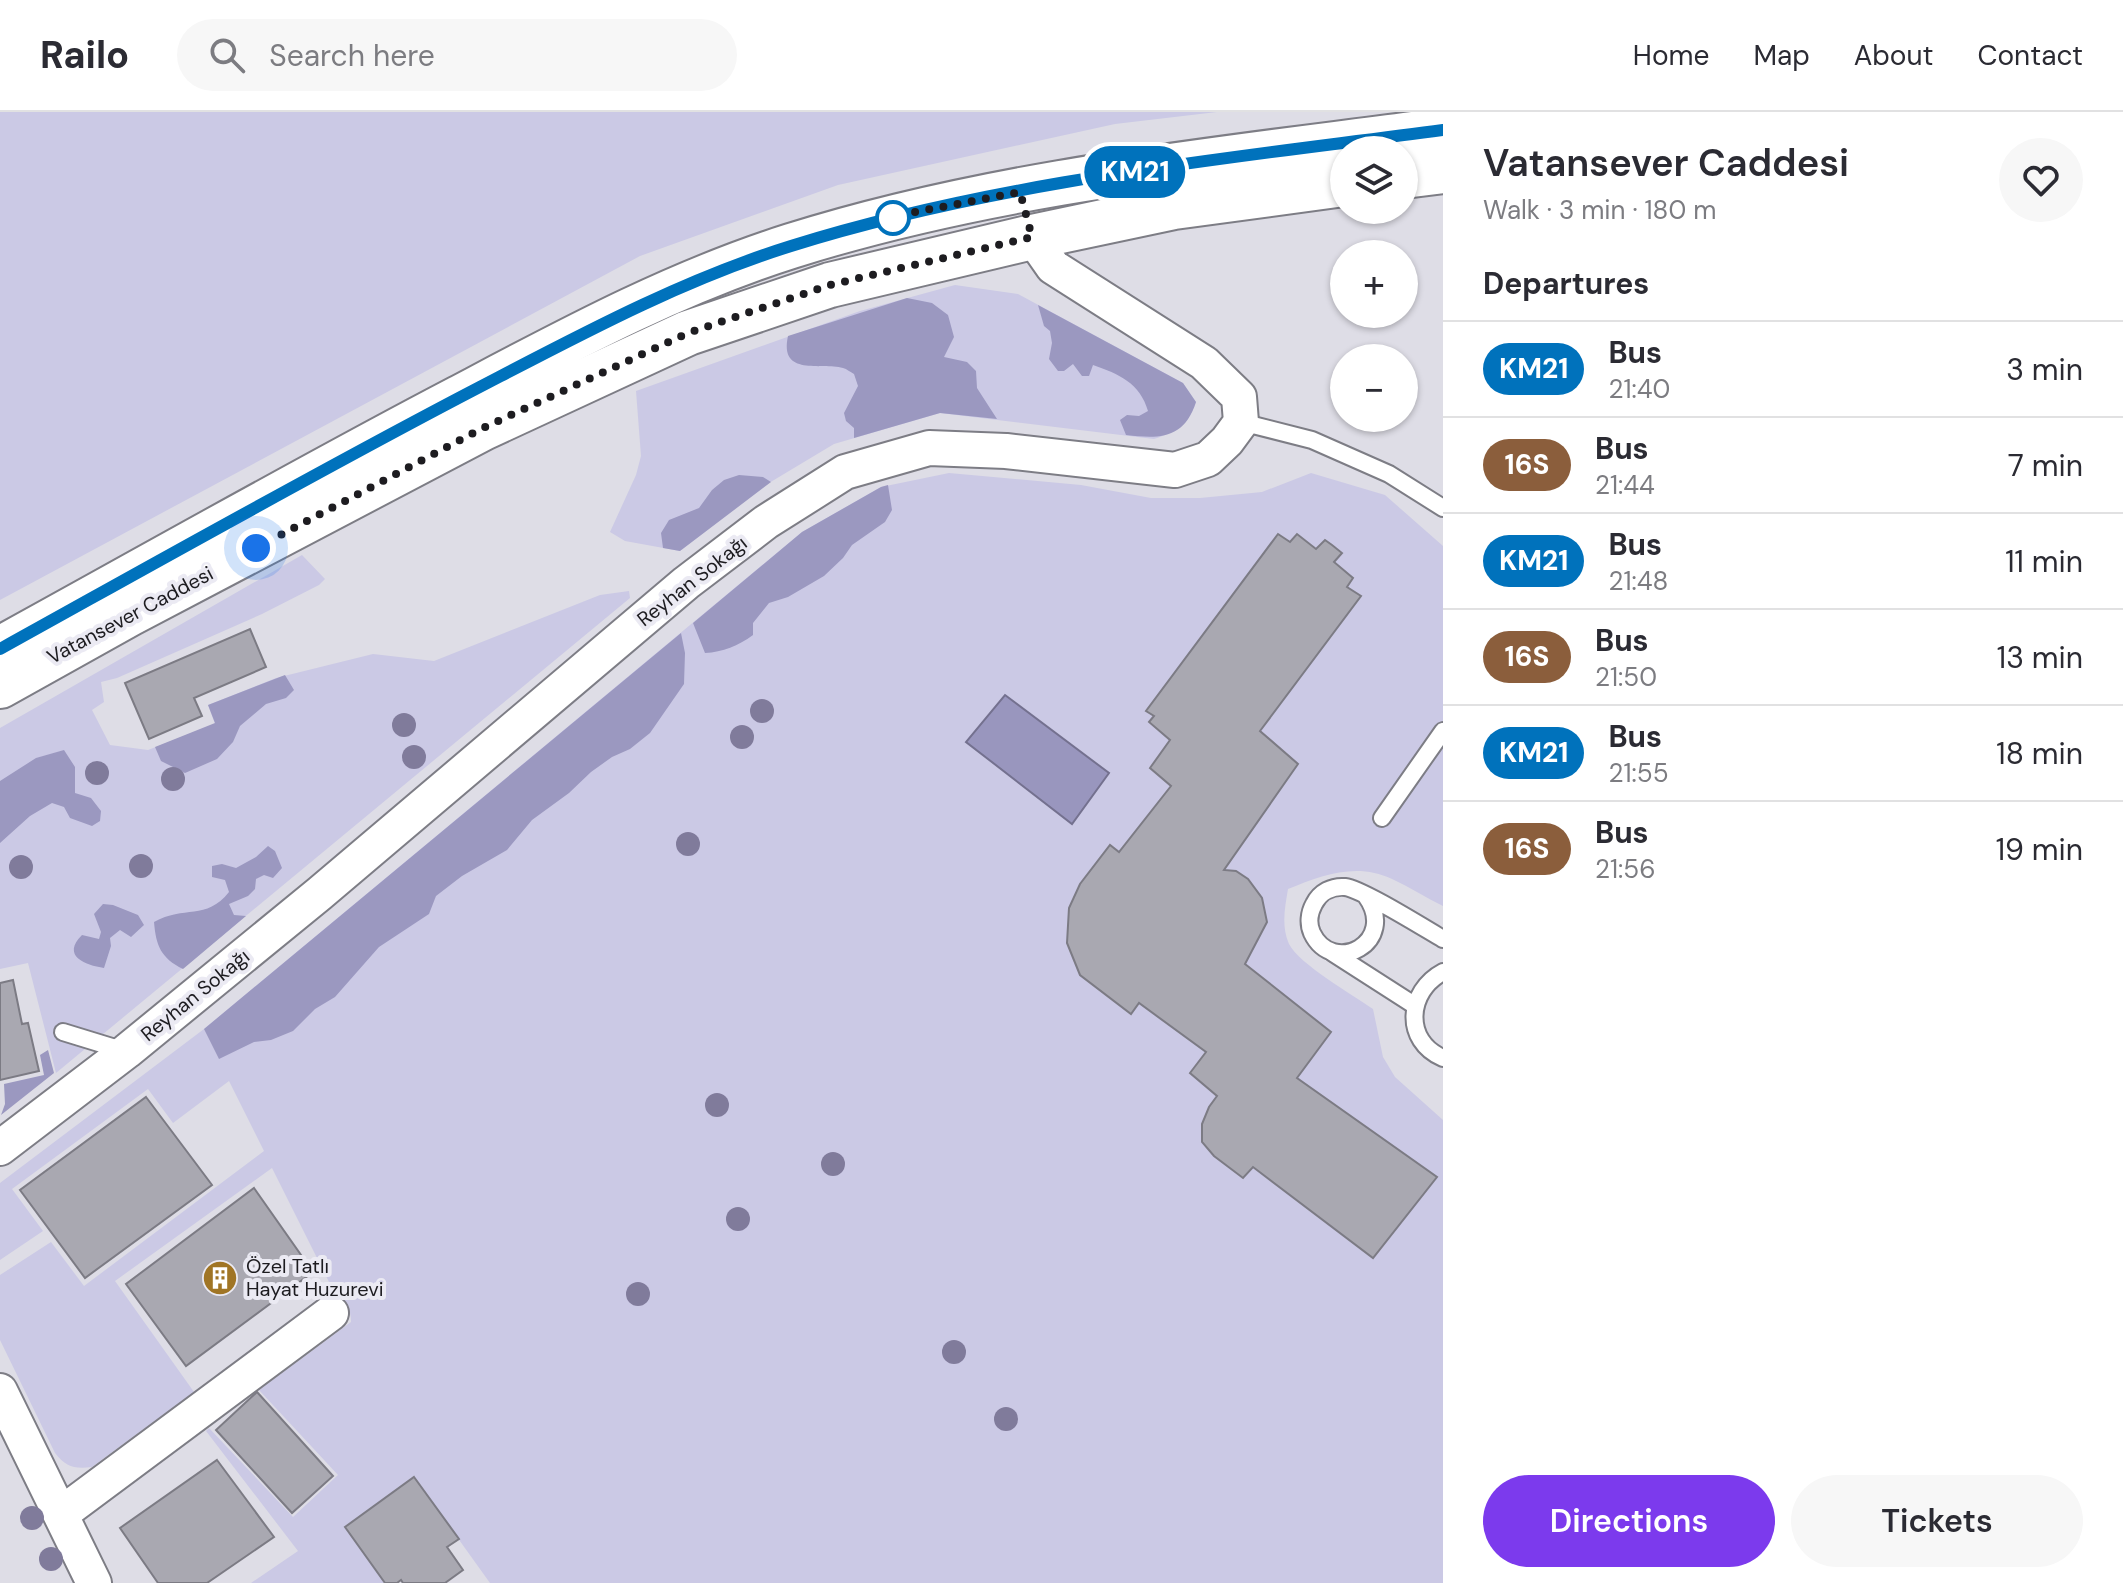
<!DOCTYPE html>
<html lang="en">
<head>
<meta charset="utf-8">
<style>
	:root { --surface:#fff; --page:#f7f7f7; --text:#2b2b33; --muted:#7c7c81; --line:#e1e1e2; --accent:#7c3aed }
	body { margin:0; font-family:"DM Sans",sans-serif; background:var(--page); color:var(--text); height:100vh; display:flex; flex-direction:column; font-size:30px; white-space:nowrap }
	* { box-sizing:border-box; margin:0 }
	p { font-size:26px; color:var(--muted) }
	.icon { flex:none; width:44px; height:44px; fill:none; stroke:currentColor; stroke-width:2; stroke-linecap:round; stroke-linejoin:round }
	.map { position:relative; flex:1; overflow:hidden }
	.details { display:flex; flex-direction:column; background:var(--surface); width:680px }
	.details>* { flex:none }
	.badge { padding:0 16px; border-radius:26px; font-size:28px; line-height:52px }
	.buttons { position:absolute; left:1330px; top:24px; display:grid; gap:16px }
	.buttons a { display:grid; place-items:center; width:88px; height:88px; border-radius:50%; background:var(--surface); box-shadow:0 2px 6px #0004; font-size:40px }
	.you { position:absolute; width:40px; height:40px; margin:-20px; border:6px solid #fff; border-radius:50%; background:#1a73e8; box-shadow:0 0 0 12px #1a73e833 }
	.map>.badge { position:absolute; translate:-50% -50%; box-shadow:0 0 0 4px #fff }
	h2 { padding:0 40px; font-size:30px; line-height:72px }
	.round { display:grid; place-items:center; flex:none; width:84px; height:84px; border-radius:42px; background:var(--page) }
	.summary { display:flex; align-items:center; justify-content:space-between; height:136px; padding:0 40px }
	h1 { font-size:38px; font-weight:600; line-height:60px }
	.primary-button { display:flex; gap:16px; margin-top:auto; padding:16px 40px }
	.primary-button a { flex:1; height:92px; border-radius:48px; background:var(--accent); color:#fff; font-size:32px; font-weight:600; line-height:92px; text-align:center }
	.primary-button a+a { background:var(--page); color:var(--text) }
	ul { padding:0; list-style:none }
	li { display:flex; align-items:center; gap:24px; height:96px; padding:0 40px; border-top:2px solid var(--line) }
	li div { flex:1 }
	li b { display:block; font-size:30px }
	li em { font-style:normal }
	li .badge { min-width:88px; font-weight:700; text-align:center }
	header { display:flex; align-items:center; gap:48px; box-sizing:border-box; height:112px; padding:0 40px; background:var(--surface); border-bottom:2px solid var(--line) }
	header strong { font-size:38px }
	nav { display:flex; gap:44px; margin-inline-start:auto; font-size:28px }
	.search { width:560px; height:72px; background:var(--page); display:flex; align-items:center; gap:20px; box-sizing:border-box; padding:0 28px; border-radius:44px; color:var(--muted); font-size:30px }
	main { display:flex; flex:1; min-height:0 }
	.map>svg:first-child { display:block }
</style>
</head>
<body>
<header>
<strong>Railo</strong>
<div class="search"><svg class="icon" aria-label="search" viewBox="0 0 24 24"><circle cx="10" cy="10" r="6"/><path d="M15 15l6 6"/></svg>Search here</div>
<nav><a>Home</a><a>Map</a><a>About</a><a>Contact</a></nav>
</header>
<main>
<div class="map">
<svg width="1443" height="1471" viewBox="0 0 1443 1471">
	<rect width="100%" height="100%" fill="#dedde6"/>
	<g fill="#cbc9e5">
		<path d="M0,0H1217L1115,12L838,73L640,144L0,488Z"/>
		<path d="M955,173L1018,182L1183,271L1196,290C1189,312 1176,320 1154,327L940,301L834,332L764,374L680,439L625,429L610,420L636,363L641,344L636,279L860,199Z"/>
		<path d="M949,361L1081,373L1151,386H1200L1262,380L1311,361L1385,383L1443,434V794C1426,786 1410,775 1392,767C1357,750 1322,763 1288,777C1285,795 1281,814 1289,832C1299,852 1353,883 1373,897L1383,945L1395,965L1443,1008V1471H490L414,1365L345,1415L385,1471H251L298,1439L206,1319L209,1316L293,1405L338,1363L259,1278L351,1210C351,1197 345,1184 333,1178L272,1056L115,1169L194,1280L92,1355C74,1357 66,1355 55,1341L0,1228V1163L51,1130L84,1174L264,1039L229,969L173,1011L148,977L12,1077L43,1119L0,1148V1071L204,917L802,420L881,375Z"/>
		<path d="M302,443L325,467L319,473L262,502L117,566L101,570L104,590L92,598L110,633L148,638L215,612L208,593L276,566L373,542L434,549L600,483L629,479L630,486L56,961L28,851L0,857V616Z"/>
	</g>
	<g fill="#9b98c0">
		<path d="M907,186L932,191L948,203L954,225L944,245L967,250L976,259L977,276L997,307L940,301L854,326V316L846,309L844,301L858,274L854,262C850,260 847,257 843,256C821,250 779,265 788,224Z"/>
		<path d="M1038,193L1183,271L1196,290C1184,327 1160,327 1126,323L1120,308L1127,303L1139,304L1148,299C1140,271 1119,262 1093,253L1089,264H1082L1073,252L1064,259H1058L1049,247L1052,231L1050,219L1044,214Z"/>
		<path d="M739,363L763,365L771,370L680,439L663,436L661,421L669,408L699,396L712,378L724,368Z"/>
		<path d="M888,373L892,398L885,410L852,433L843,446L824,464L788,485L769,491L753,511V523C738,534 723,540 705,541L693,511L802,420L881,375Z"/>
		<path d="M681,521L685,541L684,572L650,621L630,637L612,645L591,660L569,681L532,708L507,738L462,764L436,784L429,802L379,835L335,885L315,897L293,919L271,928L254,930L219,947L204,917Z"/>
		<path d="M285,563L294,578L286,586L266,592L240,614L233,630L217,647L185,661L161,649L155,635L215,611L208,593Z"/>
		<path d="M64,638L75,655V681L91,686L101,699L100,709L92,714L70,706L64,695L52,691L30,704L0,731V669L36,646Z"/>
		<path d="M268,734L275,739L282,756L273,766L264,763L256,767L255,777L248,784L229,792L234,803L246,804L183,857C161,846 156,834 154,810C184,793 206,809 229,780L225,768L212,765V754L222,752L236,756L256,745Z"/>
		<path d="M103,792L113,793L138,803L144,813L131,825L120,818L110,826L111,834L104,856C85,853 61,844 82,823L99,827L101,820L94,802Z"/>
		<path d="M48,938L54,961L1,1003L5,992L4,972L44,963L40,943Z"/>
	</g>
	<path fill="#9996be" stroke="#74718f" stroke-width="2" d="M1005,583L1109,661L1072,712L966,630Z"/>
	<g fill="#a9a8b1" stroke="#7c7b84" stroke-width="2">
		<path d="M1278,422L1290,430L1297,422L1316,437L1325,428L1332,433L1342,441L1334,450L1353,466L1347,475L1361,484L1260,619L1298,652L1224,758L1236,759L1248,767L1262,786L1267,810L1245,852L1331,920L1297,966L1437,1065L1373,1146L1253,1055L1243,1066L1214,1044L1202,1030V1012L1209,995L1217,984L1190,961L1206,940L1139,891L1131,902L1080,863L1067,831L1069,796L1080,772L1110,733L1119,740L1171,674L1150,656L1170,628L1149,610L1154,604L1146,599Z"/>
		<path d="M250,517L266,555L194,586L202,604L149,627L125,571Z"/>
		<path d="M13,868L22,912L28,911L39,959L0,968V871Z"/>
		<path d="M146,985L212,1073L85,1166L20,1078Z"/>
		<path d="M254,1076L313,1160L186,1254L126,1172Z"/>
		<path d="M257,1280L333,1364L292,1401L216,1318Z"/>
		<path d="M217,1348L274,1425L207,1471H158L120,1416Z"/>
		<path d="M414,1365L459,1427L447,1435L463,1458L445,1471H403L401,1468L397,1471H385L345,1415Z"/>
	</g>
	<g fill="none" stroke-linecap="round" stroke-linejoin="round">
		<g stroke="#7d7d85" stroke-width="20">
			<g id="service">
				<path d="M1241,310L1312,328L1389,362L1443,396"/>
				<path d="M1382,706L1443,619"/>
				<path d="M1366,784C1399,830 1333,865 1312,821C1308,812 1309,801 1314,792C1320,780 1332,774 1345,775C1362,777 1424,816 1443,827"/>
				<path d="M1333,841L1414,893"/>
				<path d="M1443,860C1407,879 1403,929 1443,946"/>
				<path d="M63,920L125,939"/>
			</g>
		</g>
		<g stroke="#7d7d85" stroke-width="38">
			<g id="minor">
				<path d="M0,1036L127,939L319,782L686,471L766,410L845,360L929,336L1006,339L1175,358L1208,347L1227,329L1241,310L1239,285L1204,251L1053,155L1032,125"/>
				<path d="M0,1279L94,1471"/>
				<path d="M61,1402L331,1201"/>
			</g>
		</g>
		<g stroke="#7d7d85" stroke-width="48">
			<g id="secondary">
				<path d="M1404,64L1443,59"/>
				<path d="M0,537C153,453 304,367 459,286C567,229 674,171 791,134C1000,68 1226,47 1443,18"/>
				<path d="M0,574L129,502L483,316L688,221L830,173L1032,125L1174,95L1344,72"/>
			</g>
		</g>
		<use href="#service" stroke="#fff" stroke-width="16"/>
		<use href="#minor" stroke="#fff" stroke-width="34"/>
		<use href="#secondary" stroke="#fff" stroke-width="44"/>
	</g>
	<g fill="#807b9b">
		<circle cx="762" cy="599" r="12"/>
		<circle cx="404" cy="613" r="12"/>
		<circle cx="742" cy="625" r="12"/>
		<circle cx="414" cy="645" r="12"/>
		<circle cx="97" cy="661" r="12"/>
		<circle cx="173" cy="667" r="12"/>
		<circle cx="688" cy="732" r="12"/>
		<circle cx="141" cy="754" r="12"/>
		<circle cx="21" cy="755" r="12"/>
		<circle cx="717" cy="993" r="12"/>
		<circle cx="833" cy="1052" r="12"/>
		<circle cx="738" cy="1107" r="12"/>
		<circle cx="638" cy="1182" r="12"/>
		<circle cx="954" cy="1240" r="12"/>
		<circle cx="1006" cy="1307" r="12"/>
		<circle cx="32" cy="1406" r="12"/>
		<circle cx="51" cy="1447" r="12"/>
	</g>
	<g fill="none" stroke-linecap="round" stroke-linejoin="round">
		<g stroke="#fff" stroke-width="18">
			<path id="line" d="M0,537C157,450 313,362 472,279C576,225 679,169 791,134C1002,68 1225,47 1443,18"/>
		</g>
		<use href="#line" stroke="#0072bc" stroke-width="12"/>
		<path stroke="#1d1c20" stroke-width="8" stroke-dasharray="0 14.4" d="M256,436L483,316L688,221L830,173L1032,125L1020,80L910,101L880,109L893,106"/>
	</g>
	<defs>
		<g id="building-disc" transform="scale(1.8)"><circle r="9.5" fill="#a07525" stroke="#ebeaf3"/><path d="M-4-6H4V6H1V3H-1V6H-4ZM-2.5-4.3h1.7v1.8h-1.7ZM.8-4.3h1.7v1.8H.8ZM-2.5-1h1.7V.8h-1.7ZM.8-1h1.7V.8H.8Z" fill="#fff"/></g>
	</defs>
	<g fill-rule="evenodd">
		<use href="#building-disc" x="220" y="1166"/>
	</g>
	<circle fill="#fff" stroke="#0072bc" stroke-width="4" cx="893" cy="106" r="16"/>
	<g text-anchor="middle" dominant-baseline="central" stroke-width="8" stroke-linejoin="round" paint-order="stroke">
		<g font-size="20" fill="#1d1c20" stroke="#ebeaf3">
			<text transform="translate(692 469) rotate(-38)">Reyhan Sokağı</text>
			<text transform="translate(130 503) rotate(-28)">Vatansever Caddesi</text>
			<text transform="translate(195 883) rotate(-39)">Reyhan Sokağı</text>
		</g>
		<g font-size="20" fill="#1d1c20" stroke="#ebeaf3" text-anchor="start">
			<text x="246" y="1154">Özel Tatlı<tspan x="246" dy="23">Hayat Huzurevi</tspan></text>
		</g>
	</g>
</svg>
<div class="buttons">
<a><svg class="icon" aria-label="layers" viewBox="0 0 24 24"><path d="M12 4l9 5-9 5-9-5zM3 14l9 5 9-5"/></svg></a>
<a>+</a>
<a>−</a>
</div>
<div class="you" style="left:256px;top:436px"></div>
<b class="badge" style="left:1135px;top:60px;background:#0072bc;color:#fff">KM21</b>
</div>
<section class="details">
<div class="summary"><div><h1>Vatansever Caddesi</h1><p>Walk · 3 min · 180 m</p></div><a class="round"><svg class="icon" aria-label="heart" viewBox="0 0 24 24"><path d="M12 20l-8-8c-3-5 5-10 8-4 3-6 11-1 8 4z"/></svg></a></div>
<h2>Departures</h2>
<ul>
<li><span class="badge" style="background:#0072bc;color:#fff">KM21</span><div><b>Bus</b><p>21:40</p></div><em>3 min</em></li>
<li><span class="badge" style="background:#8b5e3c;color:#fff">16S</span><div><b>Bus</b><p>21:44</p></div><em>7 min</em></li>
<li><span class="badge" style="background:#0072bc;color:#fff">KM21</span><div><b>Bus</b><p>21:48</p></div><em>11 min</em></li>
<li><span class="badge" style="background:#8b5e3c;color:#fff">16S</span><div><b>Bus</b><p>21:50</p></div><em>13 min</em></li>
<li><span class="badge" style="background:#0072bc;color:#fff">KM21</span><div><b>Bus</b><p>21:55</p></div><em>18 min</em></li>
<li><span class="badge" style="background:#8b5e3c;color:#fff">16S</span><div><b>Bus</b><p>21:56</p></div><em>19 min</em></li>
</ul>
<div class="primary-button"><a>Directions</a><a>Tickets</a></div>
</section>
</main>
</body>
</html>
